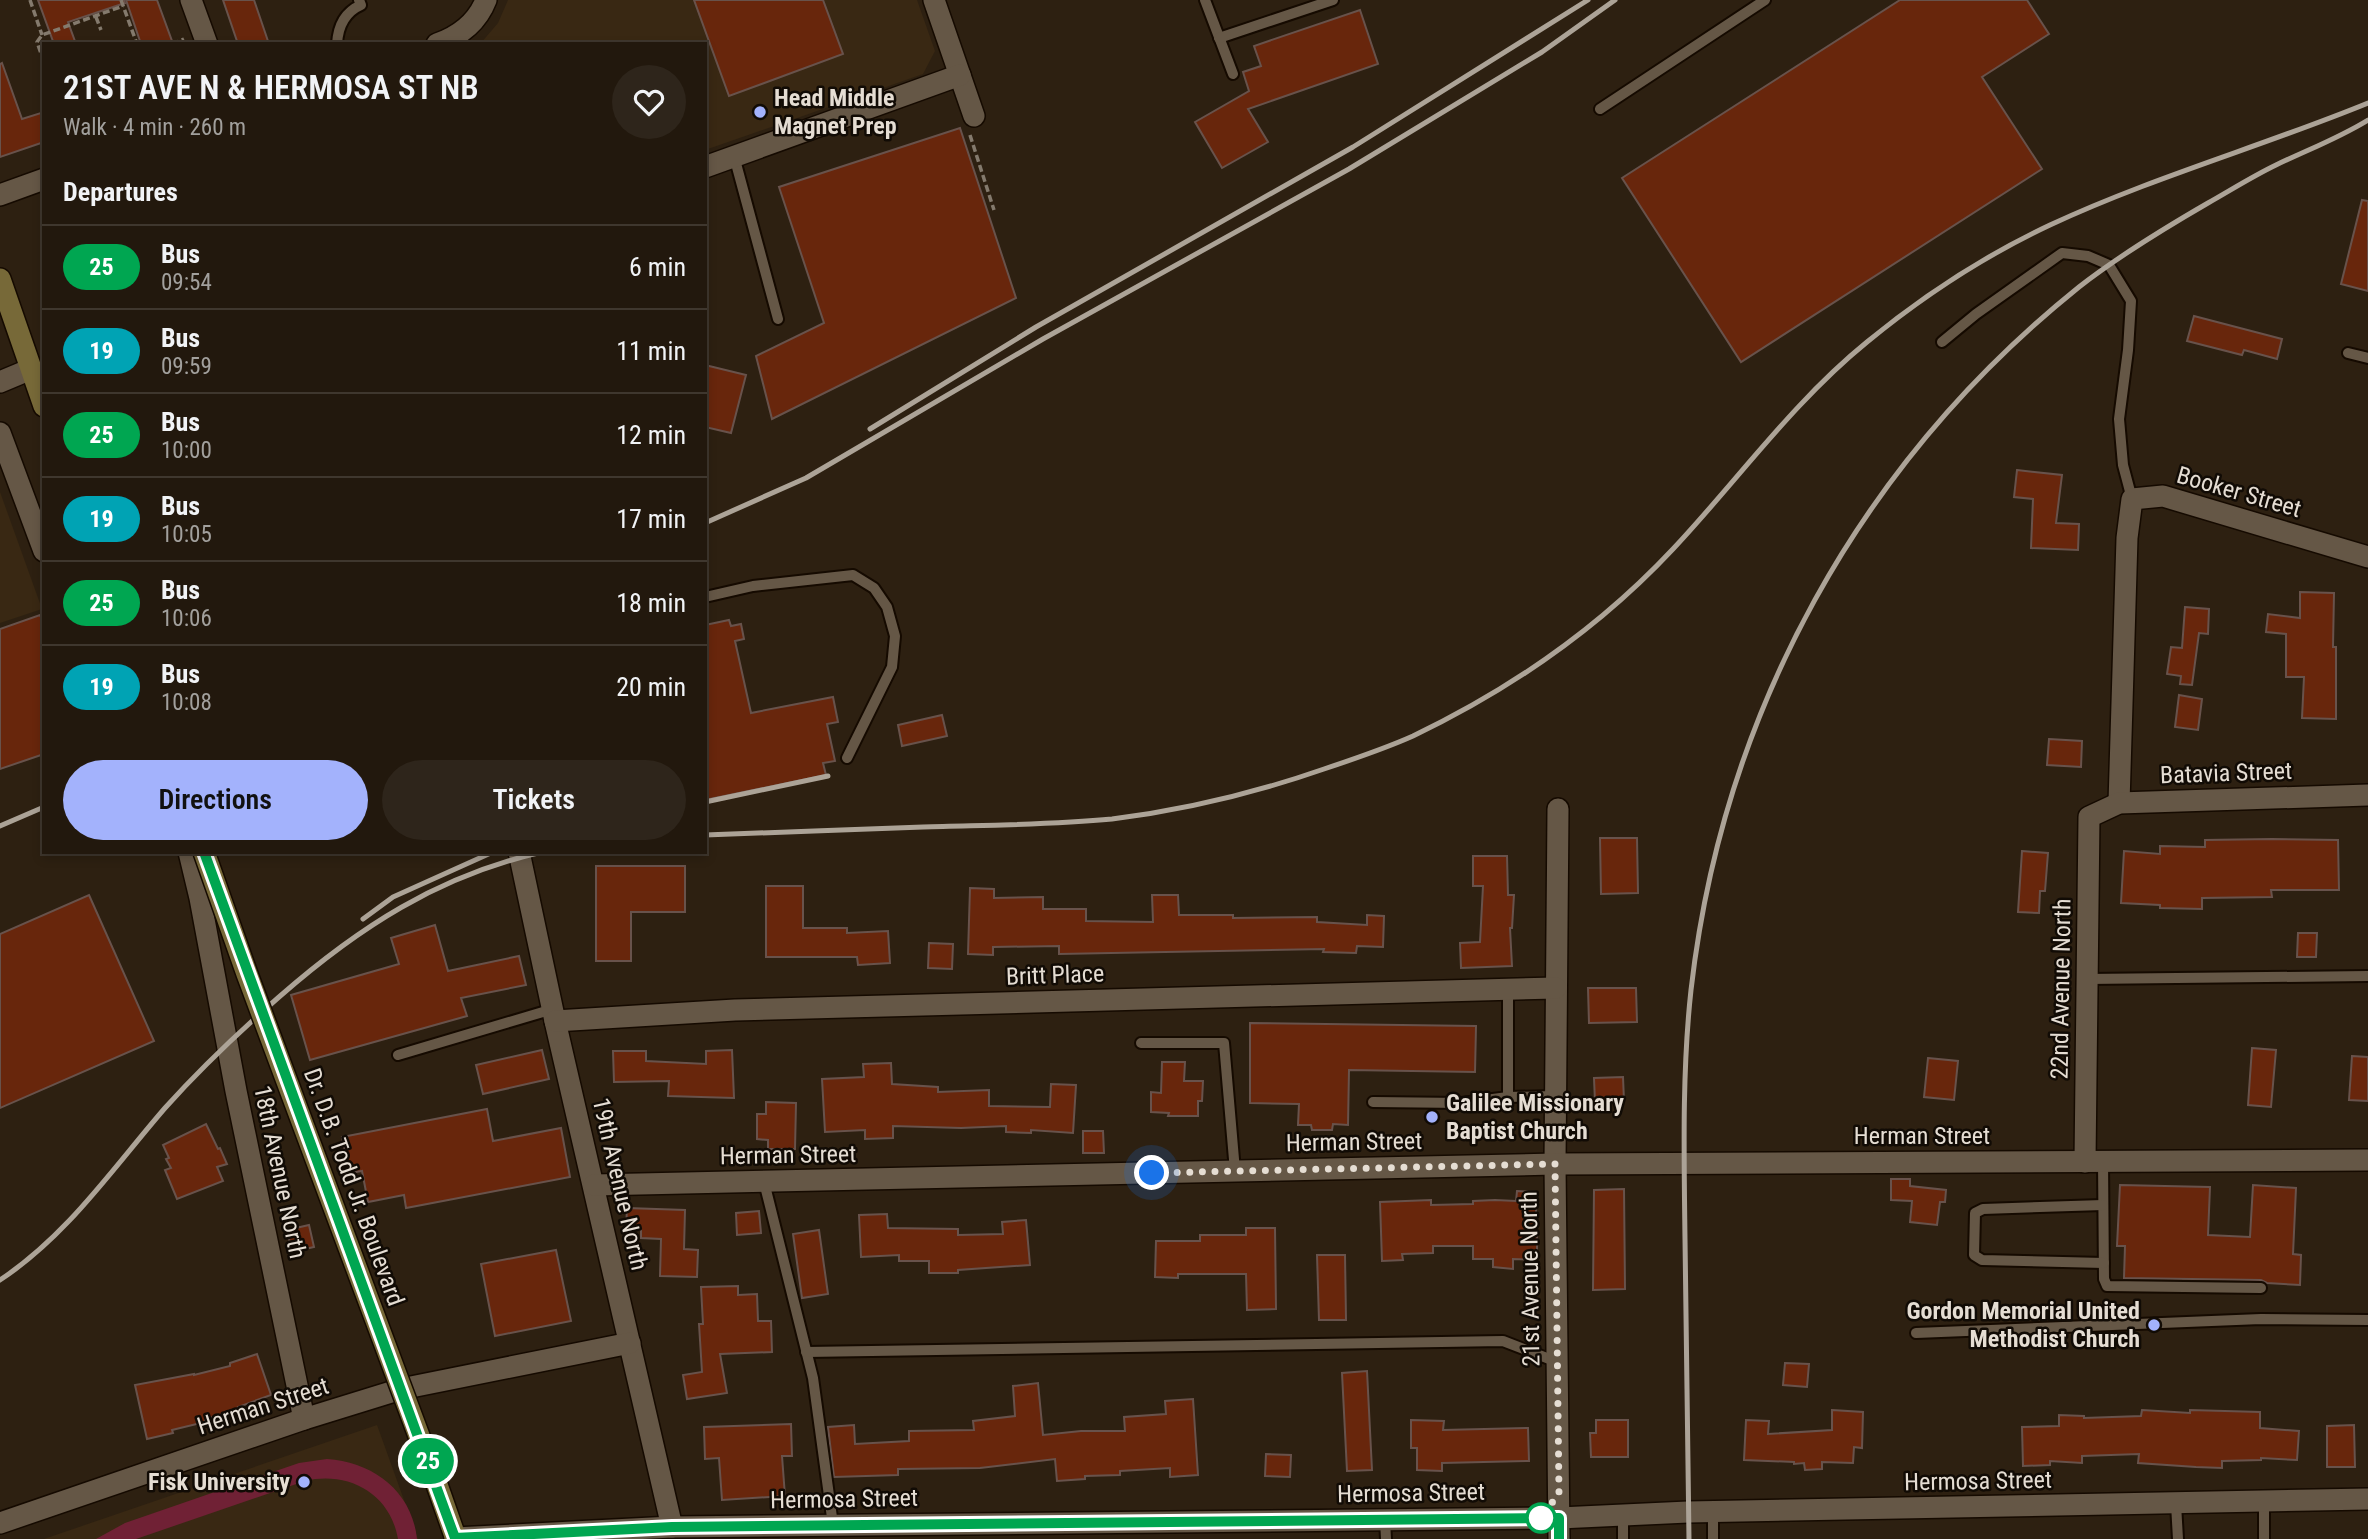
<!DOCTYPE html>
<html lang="en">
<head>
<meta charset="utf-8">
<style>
	:root { --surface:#22180d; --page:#2e251b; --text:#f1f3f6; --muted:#a2a09d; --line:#3f372e; --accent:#a3b2fc }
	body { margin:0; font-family:"Roboto Condensed",sans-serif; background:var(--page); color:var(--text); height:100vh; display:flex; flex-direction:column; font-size:26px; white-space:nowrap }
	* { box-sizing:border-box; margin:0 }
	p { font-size:23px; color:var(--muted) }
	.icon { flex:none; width:38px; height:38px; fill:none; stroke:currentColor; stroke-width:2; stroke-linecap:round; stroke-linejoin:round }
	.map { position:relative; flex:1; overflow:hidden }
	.side { position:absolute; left:42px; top:42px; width:665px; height:812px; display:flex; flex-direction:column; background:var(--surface); border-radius:0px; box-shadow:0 4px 10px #0003,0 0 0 2px var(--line) }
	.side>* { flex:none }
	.badge { padding:0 14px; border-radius:23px; font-size:24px; line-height:46px }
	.you { position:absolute; width:35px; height:35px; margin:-18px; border:5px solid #fff; border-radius:50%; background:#1a73e8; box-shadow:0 0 0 10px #1a73e833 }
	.map>.badge { position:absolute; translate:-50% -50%; box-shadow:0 0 0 4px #fff }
	h2 { padding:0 21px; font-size:26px; line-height:63px }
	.round { display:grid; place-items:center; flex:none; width:74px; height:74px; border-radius:37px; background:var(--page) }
	.headline { display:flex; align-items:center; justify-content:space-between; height:119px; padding:0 21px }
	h1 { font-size:33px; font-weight:600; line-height:52px }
	.button { display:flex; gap:14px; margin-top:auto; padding:14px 21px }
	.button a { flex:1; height:80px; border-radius:42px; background:var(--accent); color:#111; font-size:28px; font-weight:600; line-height:80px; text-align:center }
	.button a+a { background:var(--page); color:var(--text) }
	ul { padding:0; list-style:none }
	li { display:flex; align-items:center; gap:21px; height:84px; padding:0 21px; border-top:2px solid var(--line) }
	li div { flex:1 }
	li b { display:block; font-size:26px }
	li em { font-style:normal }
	li .badge { min-width:77px; font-weight:700; text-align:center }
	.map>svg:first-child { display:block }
</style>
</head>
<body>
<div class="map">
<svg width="2368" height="1539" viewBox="0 0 2368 1539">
	<rect width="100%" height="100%" fill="#2d2011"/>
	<g fill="#392813">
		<path d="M508,0H917L935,51L923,74L705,150V44H480L498,23Z"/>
		<path d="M0,492L42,609L0,623Z"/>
		<path d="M377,1425L418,1539H44Z"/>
	</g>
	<path fill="#702135" d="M327,1459C373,1462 412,1491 417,1539H398C390,1493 348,1471 305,1481L136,1539H96L125,1523L299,1463Z"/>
	<g fill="#68260c" stroke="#68524b" stroke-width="2">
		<path d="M38,0H124L125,3L68,22L76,44H54Z"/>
		<path d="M126,0H157L172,41L163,44H141Z"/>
		<path d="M223,0H254L269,44H238Z"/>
		<path d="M694,0H823L843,54L729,96Z"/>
		<path d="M1900,0H2027L2049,34L1982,77L2042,169L1741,362L1622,178Z"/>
		<path d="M1360,10L1378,64L1248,109L1268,142L1222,168L1195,122L1249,91L1243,72L1261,66L1254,46Z"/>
		<path d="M2,63L22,119L44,112V142L0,157V64Z"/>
		<path d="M960,128L1016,298L772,419L756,356L824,323L779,187Z"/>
		<path d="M2362,200L2368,201V291L2341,284Z"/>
		<path d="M2194,316L2282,339L2277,359L2244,350L2242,355L2187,341Z"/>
		<path d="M705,365L746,375L731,433L705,427Z"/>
		<path d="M2017,470L2062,475L2056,523L2079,524L2078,550L2031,548L2033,499L2014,497Z"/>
		<path d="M2300,592L2334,593L2333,647H2336V719L2302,718L2304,677H2286V634L2266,632L2268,614L2300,618Z"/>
		<path d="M2185,607L2209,609L2208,634L2199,633L2192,685L2180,684L2181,676L2167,674L2171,647L2182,648Z"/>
		<path d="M40,615L44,625V754L0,769V629Z"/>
		<path d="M729,620L731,626L741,624L744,639L735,641L751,713L833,697L838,722L827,724L835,761L823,763L826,775L705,800V625Z"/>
		<path d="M2179,695L2202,699L2198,730L2175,727Z"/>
		<path d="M942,715L947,736L902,746L898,725Z"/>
		<path d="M2049,739L2082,741L2081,767L2047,765Z"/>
		<path d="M1600,838H1637L1638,893L1601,894Z"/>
		<path d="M2272,839L2338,840L2339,890H2271L2272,897L2202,898V909L2160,908V905L2121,903L2124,851L2160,854V846L2205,847V840Z"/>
		<path d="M2022,851L2048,853L2045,891H2040L2039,913L2018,912Z"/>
		<path d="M1473,856H1507L1508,895H1514L1512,928H1510L1512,966L1461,968L1460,943L1480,942L1483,886H1473Z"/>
		<path d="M596,866H685V912H631V961H596Z"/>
		<path d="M766,886H803V928H847V933L888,931L890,963L858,965L857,957H766Z"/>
		<path d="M970,888L994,889V898L1043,897V909H1086V921L1153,922L1152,895H1178L1179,915H1233V918L1317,917V922L1367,925V915L1384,916L1383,947L1357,946L1356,953L1323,952L1324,949L1059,954V946L993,947V955L968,954Z"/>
		<path d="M89,895L154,1041L0,1108V934Z"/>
		<path d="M435,925L448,971L519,956L526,985L461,998L467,1016L310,1060L291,995L399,964L391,938Z"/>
		<path d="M2298,933H2317L2316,957H2297Z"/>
		<path d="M929,943L953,944L952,969L928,968Z"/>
		<path d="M1588,988H1636L1637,1022L1589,1023Z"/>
		<path d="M1250,1023L1476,1026L1475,1072L1349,1070L1348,1125L1333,1124L1332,1130H1312L1311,1125H1298L1299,1104L1250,1103Z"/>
		<path d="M2252,1048L2276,1050L2271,1107L2248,1105Z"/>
		<path d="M542,1050L549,1079L483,1094L476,1065Z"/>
		<path d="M732,1050L734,1098L668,1096L669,1081L614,1082L613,1051H646V1061L706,1064V1051Z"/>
		<path d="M2352,1056L2368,1057V1101L2349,1100Z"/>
		<path d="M1928,1058L1958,1061L1954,1100L1924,1097Z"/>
		<path d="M1162,1062H1185L1184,1081H1203L1202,1101H1198V1116H1168L1169,1113L1151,1112V1092L1161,1093Z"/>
		<path d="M891,1063L892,1084L938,1087V1092L989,1090V1106L1050,1107L1051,1084L1076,1085L1073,1133L1031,1130V1133L1006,1132V1126L961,1128L893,1126V1138L865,1139V1130L825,1132L822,1079L864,1077L863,1064Z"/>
		<path d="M1623,1077L1624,1101L1595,1102L1594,1078Z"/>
		<path d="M766,1102L796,1103L795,1149H768V1140L757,1139V1114H766Z"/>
		<path d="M487,1109L493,1141L561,1128L570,1177L406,1208L404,1195L368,1202L362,1171L349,1173L342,1137Z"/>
		<path d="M206,1124L218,1149L220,1148L227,1164L217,1167L223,1181L177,1199L165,1170L171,1168L166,1159L169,1158L163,1145Z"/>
		<path d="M1083,1131H1103L1104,1153H1083Z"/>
		<path d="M1891,1179H1910V1186L1946,1190L1945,1202H1940L1937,1225L1910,1222L1912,1201L1891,1200Z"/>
		<path d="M2120,1185L2210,1187L2208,1235L2250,1237L2253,1185L2296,1188L2293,1254L2301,1255L2300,1285L2267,1283L2261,1280L2124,1278L2125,1246H2117Z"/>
		<path d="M1624,1189L1625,1289L1593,1290L1594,1190Z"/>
		<path d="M1517,1191L1537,1192L1535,1231H1537V1260L1513,1259V1269L1493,1267V1259H1473V1246H1433V1253L1402,1254L1403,1260L1382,1261L1380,1202L1431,1200V1205L1473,1204V1201L1495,1200L1516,1201Z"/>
		<path d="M627,1208L685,1210L684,1249L698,1250L697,1277L660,1276L661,1239L641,1238V1230L626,1229Z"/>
		<path d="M759,1211L761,1233L737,1235L736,1213Z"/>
		<path d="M887,1214L888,1228L958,1229V1235L1003,1234L1002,1222L1026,1220L1030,1265L958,1270V1273H929V1261H899V1255L861,1257L859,1215Z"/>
		<path d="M309,1225L314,1247L292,1252L287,1230Z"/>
		<path d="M1246,1228H1275L1276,1309L1247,1310L1246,1274H1178V1278L1155,1277L1156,1241H1200V1235H1246Z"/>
		<path d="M819,1230L828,1294L802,1298L793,1234Z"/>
		<path d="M556,1250L571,1321L495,1336L481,1264Z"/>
		<path d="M1317,1255H1345L1346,1320H1319Z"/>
		<path d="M738,1286V1295L757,1294L758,1321H771L772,1352L720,1354L727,1393L687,1399L683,1375L702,1372L699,1324H703L701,1287Z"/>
		<path d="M257,1354L271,1395L238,1407L239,1410L205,1419V1422L172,1430L173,1433L147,1439L135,1385L194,1374V1375L230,1366V1363Z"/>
		<path d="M1785,1363L1809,1364L1807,1387L1783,1385Z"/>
		<path d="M1367,1371L1372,1470L1347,1471L1342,1373Z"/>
		<path d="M1038,1383L1043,1435L1081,1431H1125L1124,1417L1166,1414L1165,1401L1193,1399L1198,1475L1170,1477V1468L1120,1471V1475L1085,1476V1479L1057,1481L1055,1459L980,1468L898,1469V1475L834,1477L828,1427L854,1425L855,1444L909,1441V1431L974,1430L973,1421L1015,1416L1013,1386Z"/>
		<path d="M1832,1410L1863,1412L1862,1448L1854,1447L1853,1463L1822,1462V1469L1805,1470L1804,1463L1794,1464V1462L1744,1460L1746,1420L1769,1421L1768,1434L1832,1430Z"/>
		<path d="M2142,1410L2190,1413V1410L2260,1412V1428L2299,1431L2297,1460L2261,1458V1460L2222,1461V1468L2196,1467L2138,1463L2139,1454L2082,1456V1463L2050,1461V1465L2023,1466L2022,1427L2059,1426V1415L2084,1416V1418L2141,1416Z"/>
		<path d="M1411,1420L1444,1421L1443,1430L1528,1428L1529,1461L1442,1463V1471L1417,1470V1448H1411Z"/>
		<path d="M1596,1420H1628V1457H1591L1590,1433H1596Z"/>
		<path d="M791,1424L792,1456H782L785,1496L722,1500L719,1458L705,1459L704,1427Z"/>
		<path d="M2354,1425L2355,1467H2327V1426Z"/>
		<path d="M1266,1454L1291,1455L1290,1477L1265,1476Z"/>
	</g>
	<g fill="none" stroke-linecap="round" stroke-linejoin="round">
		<g stroke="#150a00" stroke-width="14">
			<g id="service">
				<path d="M1205,0L1233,74"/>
				<path d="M1219,38L1333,0"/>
				<path d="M337,44C338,26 345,12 361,5L359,0"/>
				<path d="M1600,109L1765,0"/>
				<path d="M734,156L778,319"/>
				<path d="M1942,342L1976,314L2062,253L2088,256L2109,265L2131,301L2128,350L2119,419L2123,465L2132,499"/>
				<path d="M2348,353L2368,358"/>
				<path d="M705,597L753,586L853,575L874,588L887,607L895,636L892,667L847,758"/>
				<path d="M2087,979L2368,976"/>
				<path d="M1508,989V1097L1555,1096"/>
				<path d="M1141,1043H1224L1235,1171"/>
				<path d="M398,1055L553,1009"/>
				<path d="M1373,1102L1462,1103L1508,1097"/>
				<path d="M2103,1161L2104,1279L2107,1286L2261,1288"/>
				<path d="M764,1182L813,1378L833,1525"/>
				<path d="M2103,1205L1983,1209L1975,1213L1974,1255L1982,1260L2104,1263"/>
				<path d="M1916,1333L2261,1319L2368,1320"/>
				<path d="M806,1352L1503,1341L1557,1362"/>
				<path d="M2264,1501V1539"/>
				<path d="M2176,1504L2178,1539"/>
				<path d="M1713,1512V1539"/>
				<path d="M1623,1515V1539"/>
				<path d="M1385,1520L1386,1539"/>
			</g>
		</g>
		<g stroke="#150a00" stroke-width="24">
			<g id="minor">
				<path d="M191,0L207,44"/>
				<path d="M934,0L974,116"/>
				<path d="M705,167L960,75"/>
				<path d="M0,382L31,369"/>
				<path d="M0,433L44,551"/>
				<path d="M2119,803L2127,538L2132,499L2163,496L2368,557"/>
				<path d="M1558,809L1555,1164L1559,1539"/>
				<path d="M189,852L200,898L236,1091L304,1419"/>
				<path d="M519,852L555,1021L672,1527"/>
				<path d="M555,1021L735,1010L1556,988"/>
				<path d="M2085,1162L2089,817L2119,803L2368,795"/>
				<path d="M594,1185L1555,1164L2368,1160"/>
				<path d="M0,1523L304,1419L401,1389L630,1343"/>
				<path d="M455,1538L672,1527L1559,1518L1688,1512L2368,1499"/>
			</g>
		</g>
		<g stroke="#150a00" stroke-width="24">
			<g id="tertiary">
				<path d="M437,44C460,36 477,23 486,0"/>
				<path d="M0,195L44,179"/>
			</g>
		</g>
		<g stroke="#150a00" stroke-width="24">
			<g id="secondary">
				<path d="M0,279L44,406"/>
				<path d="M435,1479L456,1539"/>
			</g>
		</g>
		<g stroke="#847a6d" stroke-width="3.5" stroke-dasharray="7 3.5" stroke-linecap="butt">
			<path d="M30,0L42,35"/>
			<path d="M121,0L137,44"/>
			<path d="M96,17L101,30"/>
			<path d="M172,44L184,39"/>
			<path d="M44,62L37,42L42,35L123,6"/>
			<path d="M970,135L994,210"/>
		</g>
		<use href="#service" stroke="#655746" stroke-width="10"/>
		<use href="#minor" stroke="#655746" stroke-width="21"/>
		<use href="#tertiary" stroke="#655746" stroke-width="21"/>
		<use href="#secondary" stroke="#776938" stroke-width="21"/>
		<g stroke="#aca397" stroke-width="5">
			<path d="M870,429L1036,327L1353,147L1588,0"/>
			<path d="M705,523L806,478L1043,339L1349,169L1542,52L1615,0"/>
			<path d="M705,802L828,776"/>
			<path d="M0,826L44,807"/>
			<path d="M705,835C778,832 850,830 923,827C986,825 1050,825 1112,819C1185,810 1255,793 1324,769C1354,759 1384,749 1413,736C1509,690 1600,627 1673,549C1737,481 1793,402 1867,342C1923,296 1984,256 2050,225C2153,177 2263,146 2368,103"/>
			<path d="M363,919L393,897L493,852"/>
			<path d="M0,1280C67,1236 113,1168 165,1108C201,1068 239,1032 279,997C359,927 438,876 542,852"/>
			<path d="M1689,1539C1688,1439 1686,1339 1685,1239C1684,1156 1682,1072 1691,990C1723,711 1860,463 2079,287C2120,255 2163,229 2208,203C2231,190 2253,176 2276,165C2307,150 2339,138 2368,120"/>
		</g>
		<g stroke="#150a00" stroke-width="24" stroke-linecap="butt">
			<path id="secondary-bridge" d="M204,852L247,974L435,1479"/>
		</g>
		<use href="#secondary-bridge" stroke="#776938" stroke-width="21"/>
	</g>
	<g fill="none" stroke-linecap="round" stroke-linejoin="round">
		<g stroke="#fff" stroke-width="16">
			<path id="line" d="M204,852L455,1538L672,1527L1559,1518V1539"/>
		</g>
		<use href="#line" stroke="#00a651" stroke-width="10"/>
		<path stroke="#e5ddd3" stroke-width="7" stroke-dasharray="0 12.6" d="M1152,1173L1555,1164L1559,1493L1541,1518"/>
	</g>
	<g fill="#a3b2fc" stroke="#110b05" stroke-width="2.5">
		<circle cx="760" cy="112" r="7"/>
		<circle cx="1432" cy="1117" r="7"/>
		<circle cx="2154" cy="1325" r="7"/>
		<circle cx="304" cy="1482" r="7"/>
	</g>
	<circle fill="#fff" stroke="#00a651" stroke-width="3.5" cx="1541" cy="1518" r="14"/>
	<g text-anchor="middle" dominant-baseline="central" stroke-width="5" stroke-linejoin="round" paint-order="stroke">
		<g font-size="24" font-weight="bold" fill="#e5ddd3" stroke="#110b05" text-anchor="start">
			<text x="774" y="98">Head Middle<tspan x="774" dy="28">Magnet Prep</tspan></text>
			<text x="1446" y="1103">Galilee Missionary<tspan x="1446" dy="28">Baptist Church</tspan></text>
			<text x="2140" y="1311" text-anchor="end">Gordon Memorial United<tspan x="2140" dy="28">Methodist Church</tspan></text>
			<text x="290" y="1482" text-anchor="end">Fisk University</text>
		</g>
		<g font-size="24" fill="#e5ddd3" stroke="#110b05">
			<text transform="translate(2239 492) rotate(16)">Booker Street</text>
			<text transform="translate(2226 773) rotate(-2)">Batavia Street</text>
			<text transform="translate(1055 975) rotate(-2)">Britt Place</text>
			<text transform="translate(2061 989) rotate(-89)">22nd Avenue North</text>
			<text x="1922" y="1136">Herman Street</text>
			<text transform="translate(1354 1142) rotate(-1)">Herman Street</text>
			<text transform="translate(788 1155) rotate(-1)">Herman Street</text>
			<text transform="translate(280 1172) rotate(78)">18th Avenue North</text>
			<text transform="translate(620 1184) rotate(77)">19th Avenue North</text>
			<text transform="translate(354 1187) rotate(70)">Dr. D.B. Todd Jr. Boulevard</text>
			<text transform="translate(1530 1279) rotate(-91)">21st Avenue North</text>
			<text transform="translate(263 1406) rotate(-18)">Herman Street</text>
			<text transform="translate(1978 1481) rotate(-1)">Hermosa Street</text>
			<text transform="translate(1411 1493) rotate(-1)">Hermosa Street</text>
			<text transform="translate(844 1499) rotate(-1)">Hermosa Street</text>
		</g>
	</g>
</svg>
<div class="you" style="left:1152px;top:1173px"></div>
<b class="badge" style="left:428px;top:1461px;background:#00a651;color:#fff">25</b>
<section class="side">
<div class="headline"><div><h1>21ST AVE N &amp; HERMOSA ST NB</h1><p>Walk · 4 min · 260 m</p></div><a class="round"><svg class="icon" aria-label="heart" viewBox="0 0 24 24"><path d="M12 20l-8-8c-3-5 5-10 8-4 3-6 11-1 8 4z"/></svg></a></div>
<h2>Departures</h2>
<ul>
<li><span class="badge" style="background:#00a651;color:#fff">25</span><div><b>Bus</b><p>09:54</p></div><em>6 min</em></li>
<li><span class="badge" style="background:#00a3b4;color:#fff">19</span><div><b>Bus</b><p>09:59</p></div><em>11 min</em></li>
<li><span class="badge" style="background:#00a651;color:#fff">25</span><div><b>Bus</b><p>10:00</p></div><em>12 min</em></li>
<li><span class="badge" style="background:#00a3b4;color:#fff">19</span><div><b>Bus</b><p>10:05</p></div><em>17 min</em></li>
<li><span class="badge" style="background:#00a651;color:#fff">25</span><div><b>Bus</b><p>10:06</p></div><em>18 min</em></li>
<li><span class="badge" style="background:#00a3b4;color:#fff">19</span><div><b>Bus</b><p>10:08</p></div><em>20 min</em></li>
</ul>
<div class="button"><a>Directions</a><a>Tickets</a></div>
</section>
</div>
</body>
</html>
